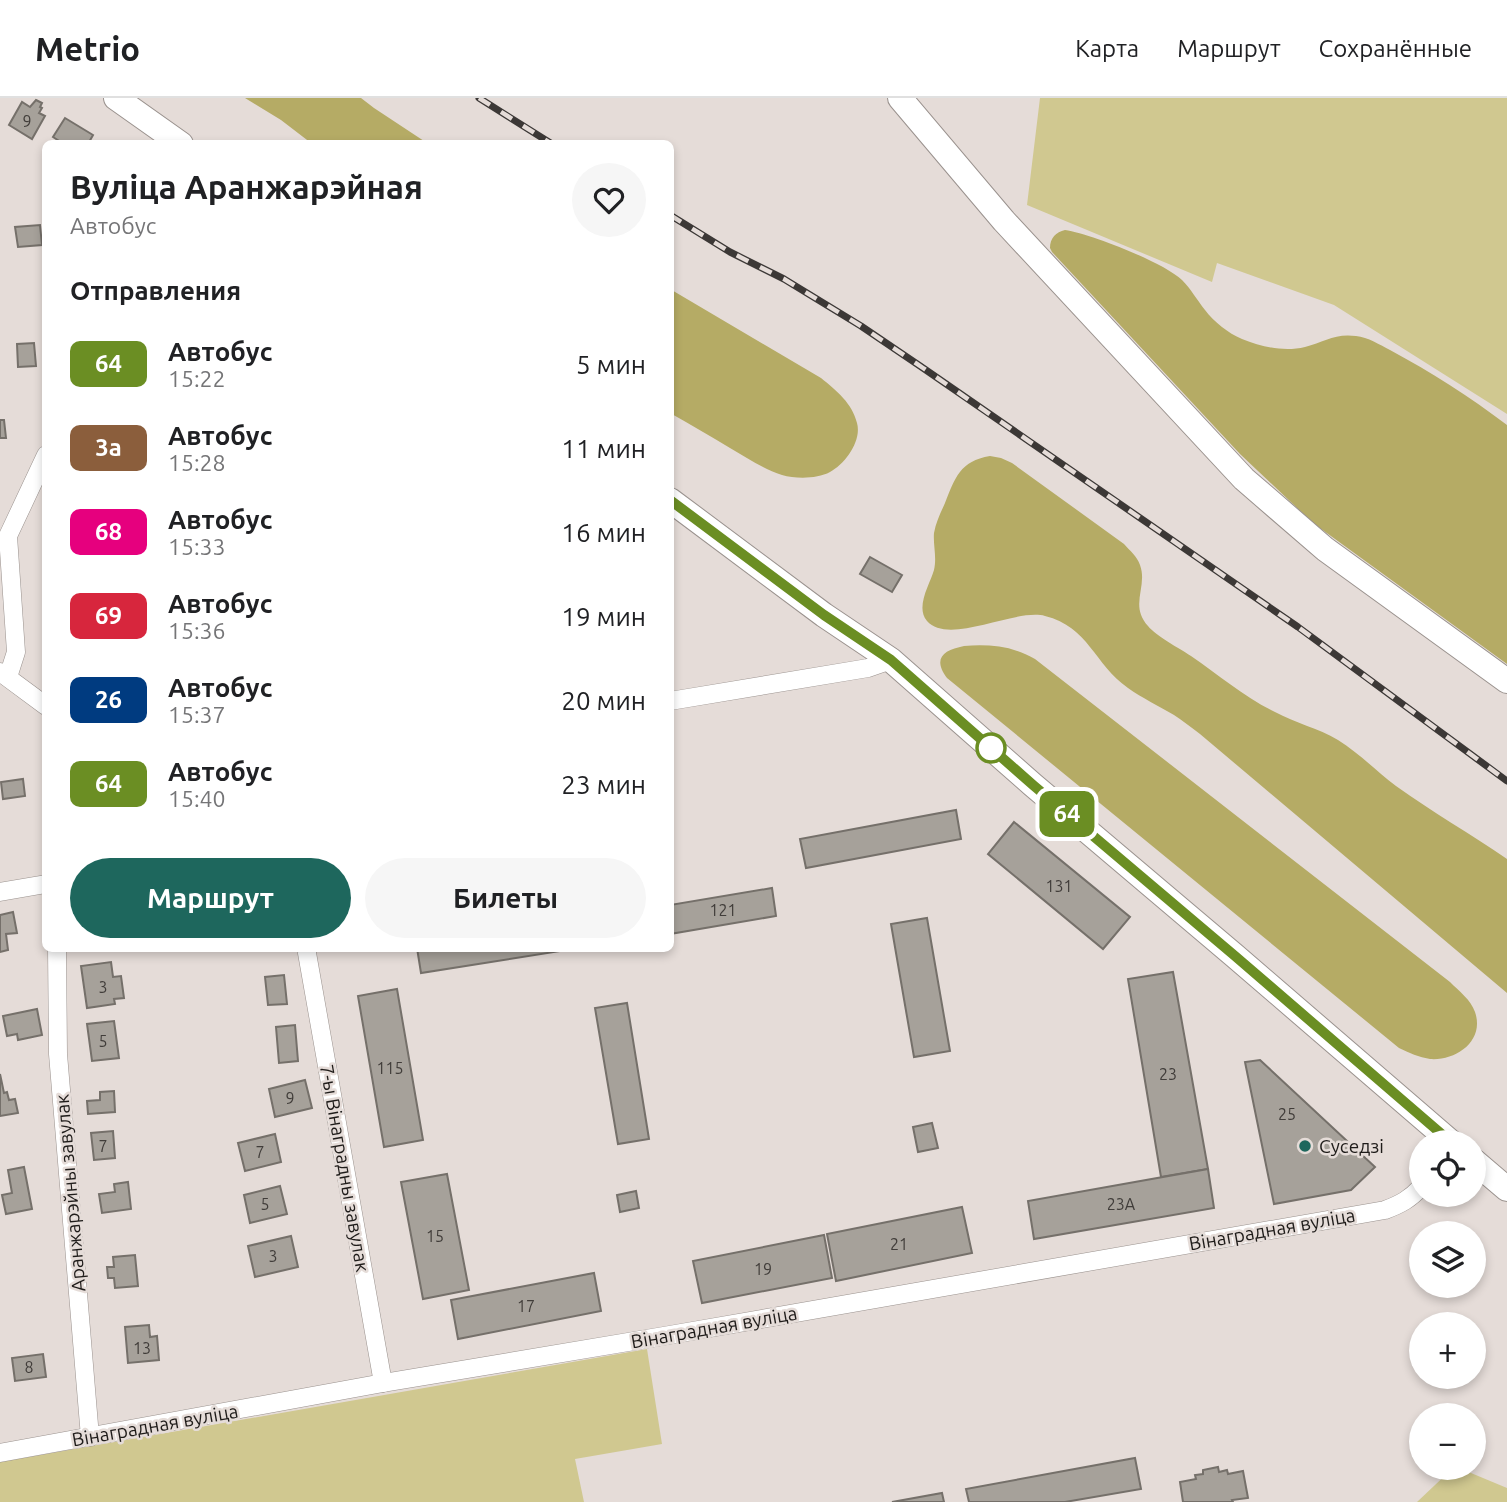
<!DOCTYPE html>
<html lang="ru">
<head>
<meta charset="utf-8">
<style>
	:root { --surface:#fff; --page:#f6f6f6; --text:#202124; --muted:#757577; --line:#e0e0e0; --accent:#1e675d }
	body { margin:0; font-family:Ubuntu,sans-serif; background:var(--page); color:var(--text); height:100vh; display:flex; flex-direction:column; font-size:26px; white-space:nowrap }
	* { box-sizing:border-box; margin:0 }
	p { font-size:23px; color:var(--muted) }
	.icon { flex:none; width:38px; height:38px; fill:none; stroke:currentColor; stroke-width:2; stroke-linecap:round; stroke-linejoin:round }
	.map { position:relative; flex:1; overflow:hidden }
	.side { position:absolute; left:42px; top:42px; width:632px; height:812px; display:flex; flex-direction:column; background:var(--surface); border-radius:10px; box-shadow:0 4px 10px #0003 }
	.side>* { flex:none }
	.badge { padding:0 14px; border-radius:10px; font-size:24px; line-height:46px }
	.controls { position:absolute; left:1409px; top:1032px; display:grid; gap:14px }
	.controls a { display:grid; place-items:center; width:77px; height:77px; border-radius:50%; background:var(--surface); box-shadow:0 4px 10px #0003; font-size:35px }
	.map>.badge { position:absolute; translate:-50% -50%; box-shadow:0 0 0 4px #fff }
	h2 { padding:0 28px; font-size:26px; line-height:63px }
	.round { display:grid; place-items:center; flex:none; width:74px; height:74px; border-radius:37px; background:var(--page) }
	.headline { display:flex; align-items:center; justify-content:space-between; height:119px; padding:0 28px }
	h1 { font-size:33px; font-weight:700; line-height:52px }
	.button { display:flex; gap:14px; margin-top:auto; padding:14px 28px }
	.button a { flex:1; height:80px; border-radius:42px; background:var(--accent); color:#fff; font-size:28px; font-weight:700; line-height:80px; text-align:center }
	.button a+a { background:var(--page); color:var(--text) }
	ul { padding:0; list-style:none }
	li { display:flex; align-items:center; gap:21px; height:84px; padding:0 28px }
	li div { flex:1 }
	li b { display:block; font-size:26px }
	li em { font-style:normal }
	li .badge { min-width:77px; font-weight:700; text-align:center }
	header { display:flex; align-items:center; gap:42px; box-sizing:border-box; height:98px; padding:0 35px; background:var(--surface); border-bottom:2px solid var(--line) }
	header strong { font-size:33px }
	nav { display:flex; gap:38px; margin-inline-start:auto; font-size:24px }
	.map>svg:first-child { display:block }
</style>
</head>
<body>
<header>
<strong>Metrio</strong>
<nav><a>Карта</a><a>Маршрут</a><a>Сохранённые</a></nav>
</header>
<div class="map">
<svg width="1507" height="1404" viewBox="0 0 1507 1404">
	<rect width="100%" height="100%" fill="#e5dcd8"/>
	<g fill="#d0c890">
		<path d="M1040,0H1507V316L1334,207L1217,165L1212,184L1027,107Z"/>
		<path d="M647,1251L662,1346L575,1361L584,1404H0V1364Z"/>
		<path d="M1453,1370H1459L1507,1390V1404H1417Z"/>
	</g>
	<g fill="#b5ab65">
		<path d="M245,0H361L374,10L427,45H311L281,22Z"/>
		<path d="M1065,132C1091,136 1163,164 1182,182C1191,191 1197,202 1205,212C1214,224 1228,235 1242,241C1262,249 1284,254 1305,249C1324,244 1335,235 1356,238C1368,239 1380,247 1390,252C1431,274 1470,299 1507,327V566L1313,425L1240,356L1052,154L1050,150C1050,140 1056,134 1065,132Z"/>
		<path d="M670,191L821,280C837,293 852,305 857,325C862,343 845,366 830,374C817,381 796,381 782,377C764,371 747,360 730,350C710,338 690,326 670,315Z"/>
		<path d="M990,358L1001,360L1012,365L1124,446C1130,453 1137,458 1140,467C1148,489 1129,507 1148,528C1156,538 1179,550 1191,558C1219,577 1244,599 1275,614C1295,625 1318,630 1338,642C1359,655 1376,673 1396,688C1432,714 1471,736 1507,761V895L1200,636C1191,629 1183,623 1174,617C1159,608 1142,600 1128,590C1094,566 1089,529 1045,518C1015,510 949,548 927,523C915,509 930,486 934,472C937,459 933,447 934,435C936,424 941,414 945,405C955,380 960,363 990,358Z"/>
		<path d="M964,548C989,546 1013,548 1035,561L1450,884C1459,893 1471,902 1475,914C1485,943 1456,963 1430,961C1419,959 1409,955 1399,950L947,580C932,560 944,552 964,548Z"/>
	</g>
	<g fill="#a6a19a" stroke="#75706a" stroke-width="2">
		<path d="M36,2L42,5L40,9L42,10L39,15L45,18L32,41L9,27L22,4L30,9Z"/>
		<path d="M65,20L93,37L88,46H64L53,39Z"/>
		<path d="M40,127L42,147L18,149L15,129Z"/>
		<path d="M34,245L36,268L18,269L17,246Z"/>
		<path d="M0,322H4L6,340H0Z"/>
		<path d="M870,459L902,477L892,494L860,476Z"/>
		<path d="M23,681L25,698L3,701L1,684Z"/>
		<path d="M956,712L961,741L806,770L800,741Z"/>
		<path d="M1014,724L1130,819L1103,851L988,756Z"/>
		<path d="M772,790L776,818L670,836V807Z"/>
		<path d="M13,814L17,835L6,836L8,852L0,854V817Z"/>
		<path d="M927,820L950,953L914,959L891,826Z"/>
		<path d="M417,850H573V851L421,875Z"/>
		<path d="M111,864L113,879L121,878L124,900L114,901L115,906L87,910L81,868Z"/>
		<path d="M1173,874L1208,1071L1161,1079L1128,881Z"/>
		<path d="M284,877L287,906L268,907L265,879Z"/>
		<path d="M397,891L423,1042L384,1049L358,898Z"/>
		<path d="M627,905L649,1041L618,1046L595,910Z"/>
		<path d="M37,911L42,937L18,942L17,936L7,938L3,918Z"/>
		<path d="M114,923L119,960L92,963L87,926Z"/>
		<path d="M295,927L298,963L279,965L276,929Z"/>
		<path d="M1260,962L1375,1069L1351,1092L1274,1106L1245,964Z"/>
		<path d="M0,976L4,995L7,994L9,1002L15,1001L18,1015L0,1018Z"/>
		<path d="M305,982L312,1010L275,1019L269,991Z"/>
		<path d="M114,993L115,1014L88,1016L87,1003L100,1002V994Z"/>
		<path d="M932,1025L938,1050L918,1054L913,1029Z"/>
		<path d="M113,1033L115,1060L94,1062L91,1035Z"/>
		<path d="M275,1036L281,1064L245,1073L238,1045Z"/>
		<path d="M24,1069L32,1111L6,1116L2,1097L12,1095L8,1072Z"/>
		<path d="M1208,1071L1214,1110L1034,1141L1028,1103Z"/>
		<path d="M447,1076L469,1192L423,1201L401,1084Z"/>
		<path d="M128,1084L131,1111L102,1115L99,1096L115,1094L114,1086Z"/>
		<path d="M280,1088L287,1116L250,1125L244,1097Z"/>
		<path d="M636,1093L639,1110L620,1114L617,1097Z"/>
		<path d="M962,1109L972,1155L836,1183L827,1136Z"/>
		<path d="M824,1137L832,1180L702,1205L693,1163Z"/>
		<path d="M291,1138L298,1169L255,1179L248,1148Z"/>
		<path d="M135,1157L138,1188L115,1190L114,1180H108L107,1169H114L113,1159Z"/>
		<path d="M594,1175L601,1213L458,1241L451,1202Z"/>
		<path d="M149,1227L150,1239L157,1238L159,1262L128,1265L125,1229Z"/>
		<path d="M43,1256L46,1279L15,1283L12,1260Z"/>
		<path d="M1135,1360L1141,1391L1065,1404H969L966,1391Z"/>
		<path d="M1218,1369L1219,1374L1227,1372L1228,1376L1243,1373L1248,1400L1232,1402L1233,1404H1183L1180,1384L1196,1381L1195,1377L1203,1376V1372Z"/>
		<path d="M942,1395L944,1404H892Z"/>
	</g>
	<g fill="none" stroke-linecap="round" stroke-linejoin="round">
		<g stroke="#9a928e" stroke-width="19">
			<g id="street">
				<path d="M0,574L46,608"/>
				<path d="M8,579L16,554L8,438L46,357"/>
				<path d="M670,603L868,570L891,562"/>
				<path d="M0,794L46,786"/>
				<path d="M57,850L58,956L90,1339"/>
				<path d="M307,855L383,1285"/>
				<path d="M0,1355L383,1285L664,1238L1385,1112C1401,1106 1410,1101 1421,1089"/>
			</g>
		</g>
		<g stroke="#9a928e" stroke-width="26">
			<g id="secondary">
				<path d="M116,0L181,46"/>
				<path d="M900,0L1004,123L1244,381L1325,451L1507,583"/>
				<path d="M670,402L824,517L891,562L1033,687L1235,858L1452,1045"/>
				<path d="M1474,1063L1507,1091"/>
			</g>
		</g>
		<use href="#street" stroke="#fff" stroke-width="18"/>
		<use href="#secondary" stroke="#fff" stroke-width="24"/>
		<g stroke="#3c3836" stroke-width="7">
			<g id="rail">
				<path d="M479,0L552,46"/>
				<path d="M670,117L730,154L784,181L861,228L923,270L1298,529L1507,683"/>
			</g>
		</g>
		<use href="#rail" stroke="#e5dcd8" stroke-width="4.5" stroke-dasharray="13" stroke-linecap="butt"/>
	</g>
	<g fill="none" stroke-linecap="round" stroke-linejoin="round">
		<g stroke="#fff" stroke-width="16">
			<path id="line" d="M670,402L824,517L891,562L1033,687L1235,858L1452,1045"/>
		</g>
		<use href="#line" stroke="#6b8e23" stroke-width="10"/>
	</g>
	<circle fill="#fff" stroke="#6b8e23" stroke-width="3.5" cx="991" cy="650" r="14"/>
	<circle fill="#1e675d" stroke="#e5dcd8" stroke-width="2.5" cx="1305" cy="1048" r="7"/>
	<g text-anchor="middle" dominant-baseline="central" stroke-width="5" stroke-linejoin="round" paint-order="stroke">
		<g font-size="16" fill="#413d3a">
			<text x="27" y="23">9</text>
			<text x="1059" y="788">131</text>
			<text x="723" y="812">121</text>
			<text x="103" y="889">3</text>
			<text x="103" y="943">5</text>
			<text x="390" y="970">115</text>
			<text x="1168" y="976">23</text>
			<text x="290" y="1000">9</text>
			<text x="1287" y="1016">25</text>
			<text x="103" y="1048">7</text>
			<text x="260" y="1054">7</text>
			<text x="265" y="1106">5</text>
			<text x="1121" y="1106">23А</text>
			<text x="435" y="1138">15</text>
			<text x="899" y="1146">21</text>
			<text x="273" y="1158">3</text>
			<text x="763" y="1171">19</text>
			<text x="526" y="1208">17</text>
			<text x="142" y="1250">13</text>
			<text x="29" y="1269">8</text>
		</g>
		<g font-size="19" fill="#1f1c1a" stroke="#e5dcd8" text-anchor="start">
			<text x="1319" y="1048">Суседзі</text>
		</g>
		<g font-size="19" fill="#1f1c1a" stroke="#e5dcd8">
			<text transform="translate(345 1070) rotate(80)">7-ы Вінаградны завулак</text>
			<text transform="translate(70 1095) rotate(-95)">Аранжарэйны завулак</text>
			<text transform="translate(1272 1131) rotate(-10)">Вінаградная вуліца</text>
			<text transform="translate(714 1229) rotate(-10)">Вінаградная вуліца</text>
			<text transform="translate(155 1327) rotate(-10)">Вінаградная вуліца</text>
		</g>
	</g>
</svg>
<div class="controls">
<a><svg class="icon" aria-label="locate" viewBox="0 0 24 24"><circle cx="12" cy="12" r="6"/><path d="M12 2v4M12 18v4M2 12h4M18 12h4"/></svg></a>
<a><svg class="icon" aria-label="layers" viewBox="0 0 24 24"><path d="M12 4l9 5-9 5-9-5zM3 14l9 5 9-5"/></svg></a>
<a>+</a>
<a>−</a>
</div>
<b class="badge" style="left:1067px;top:716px;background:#6b8e23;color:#fff">64</b>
<section class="side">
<div class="headline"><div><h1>Вуліца Аранжарэйная</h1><p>Автобус</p></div><a class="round"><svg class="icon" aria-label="heart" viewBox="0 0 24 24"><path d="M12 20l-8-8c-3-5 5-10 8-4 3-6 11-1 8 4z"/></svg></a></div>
<h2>Отправления</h2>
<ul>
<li><span class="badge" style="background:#6b8e23;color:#fff">64</span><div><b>Автобус</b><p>15:22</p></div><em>5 мин</em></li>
<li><span class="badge" style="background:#8b5e3c;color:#fff">3а</span><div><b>Автобус</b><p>15:28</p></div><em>11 мин</em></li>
<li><span class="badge" style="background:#e6007e;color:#fff">68</span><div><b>Автобус</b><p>15:33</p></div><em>16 мин</em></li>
<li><span class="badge" style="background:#d7263d;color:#fff">69</span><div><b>Автобус</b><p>15:36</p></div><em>19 мин</em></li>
<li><span class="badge" style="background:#003b80;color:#fff">26</span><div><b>Автобус</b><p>15:37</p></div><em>20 мин</em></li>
<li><span class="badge" style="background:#6b8e23;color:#fff">64</span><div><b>Автобус</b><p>15:40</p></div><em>23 мин</em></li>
</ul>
<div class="button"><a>Маршрут</a><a>Билеты</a></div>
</section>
</div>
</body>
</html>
